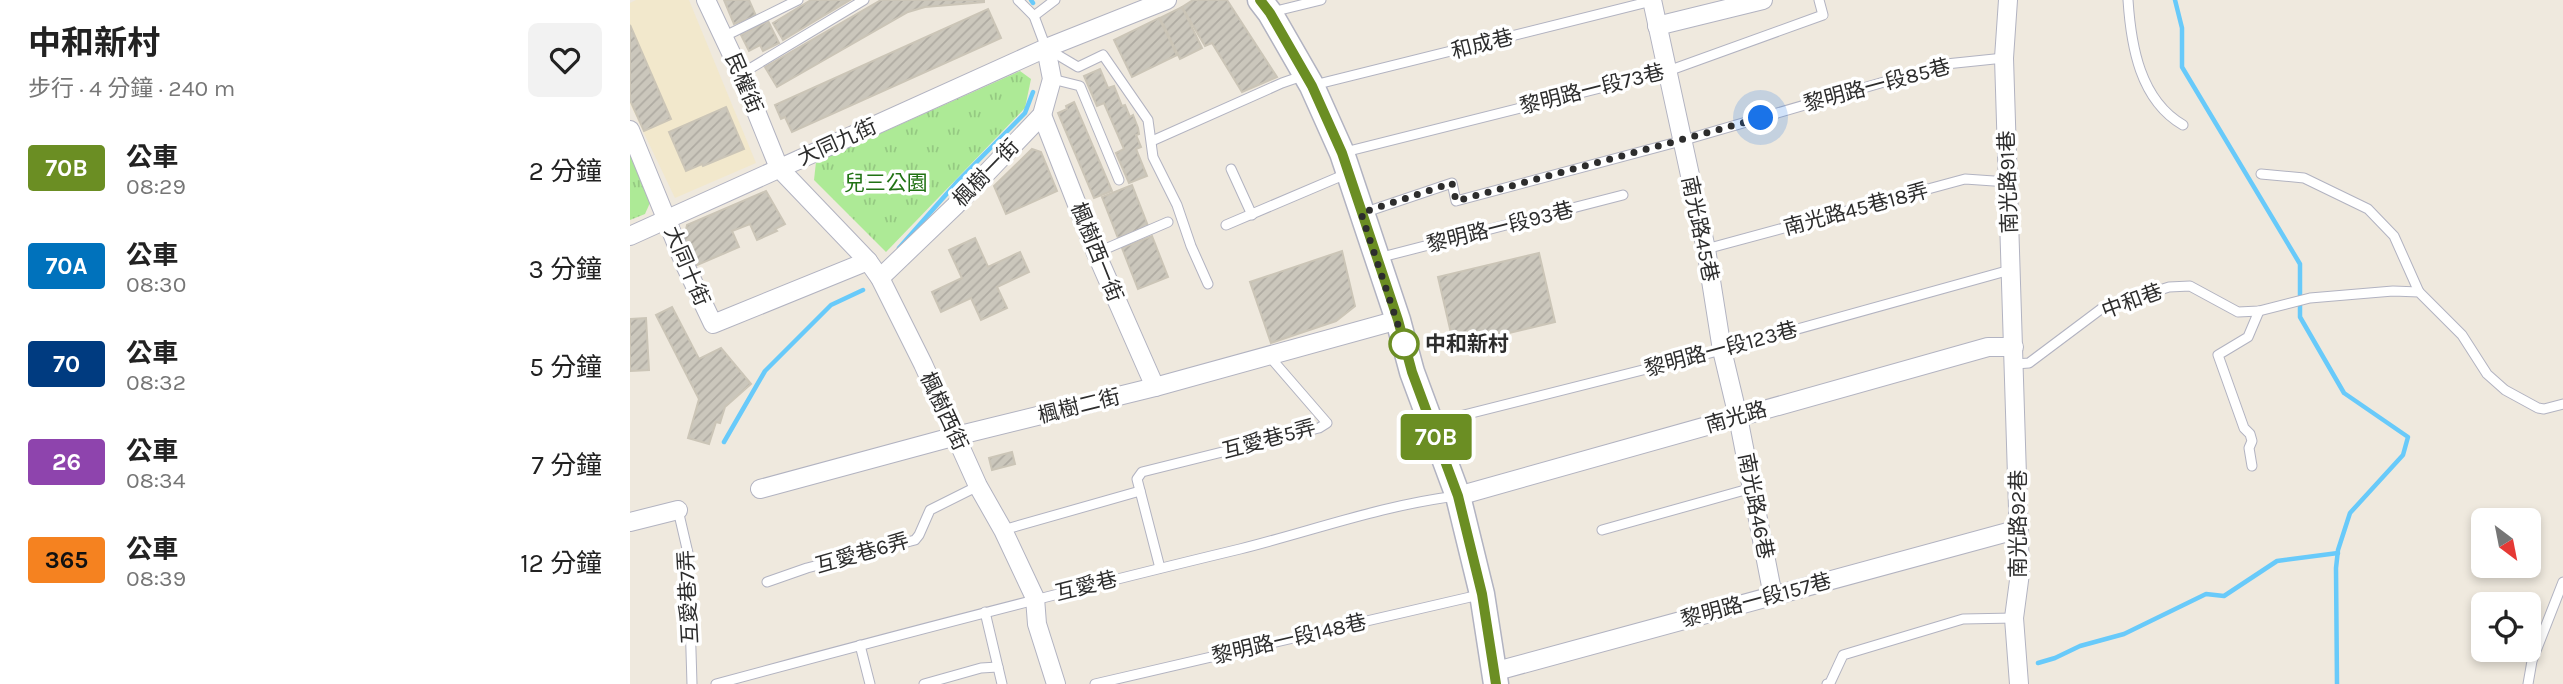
<!DOCTYPE html>
<html lang="zh-TW">
<head>
<meta charset="utf-8">
<style>
	:root { --surface:#fff; --page:#f2f2f2; --text:#222; --muted:#767676 }
	body { margin:0; font-family:Karla,"Noto Sans TC",sans-serif; background:var(--page); color:var(--text); height:100vh; display:flex; flex-direction:column; font-size:26px; white-space:nowrap }
	* { box-sizing:border-box; margin:0 }
	p { font-size:23px; color:var(--muted) }
	.icon { flex:none; width:38px; height:38px; fill:none; stroke:currentColor; stroke-width:2; stroke-linecap:round; stroke-linejoin:round }
	.map { position:relative; flex:1; overflow:hidden }
	.sheet { display:flex; flex-direction:column; background:var(--surface); width:630px }
	.sheet>* { flex:none }
	.badge { padding:0 14px; border-radius:5px; font-size:24px; line-height:46px }
	.needle { width:46px; rotate:148deg }
	.fabs { position:absolute; left:1841px; top:508px; display:grid; gap:14px }
	.fabs a { display:grid; place-items:center; width:70px; height:70px; border-radius:10px; background:var(--surface); box-shadow:0 4px 10px #0003; font-size:35px }
	.you { position:absolute; width:35px; height:35px; margin:-18px; border:5px solid #fff; border-radius:50%; background:#1a73e8; box-shadow:0 0 0 10px #1a73e833 }
	.map>.badge { position:absolute; translate:-50% -50%; box-shadow:0 0 0 4px #fff }
	.round { display:grid; place-items:center; flex:none; width:74px; height:74px; border-radius:10px; background:var(--page) }
	.headline { display:flex; align-items:center; justify-content:space-between; height:119px; padding:0 28px }
	h1 { font-size:33px; font-weight:700; line-height:52px }
	ul { padding:0; list-style:none }
	li { display:flex; align-items:center; gap:21px; height:98px; padding:0 28px }
	li div { flex:1 }
	li b { display:block; font-size:26px }
	li em { font-style:normal }
	li .badge { min-width:77px; font-weight:700; text-align:center }
	main { display:flex; flex:1; min-height:0 }
	.map>svg:first-child { display:block }
</style>
</head>
<body>
<main>
<section class="sheet">
<div class="headline"><div><h1>中和新村</h1><p>步行 · 4 分鐘 · 240 m</p></div><a class="round"><svg class="icon" aria-label="heart" viewBox="0 0 24 24"><path d="M12 20l-8-8c-3-5 5-10 8-4 3-6 11-1 8 4z"/></svg></a></div>
<ul>
<li><span class="badge" style="background:#6b8e23;color:#fff">70B</span><div><b>公車</b><p>08:29</p></div><em>2 分鐘</em></li>
<li><span class="badge" style="background:#0072bc;color:#fff">70A</span><div><b>公車</b><p>08:30</p></div><em>3 分鐘</em></li>
<li><span class="badge" style="background:#003b80;color:#fff">70</span><div><b>公車</b><p>08:32</p></div><em>5 分鐘</em></li>
<li><span class="badge" style="background:#8e44ad;color:#fff">26</span><div><b>公車</b><p>08:34</p></div><em>7 分鐘</em></li>
<li><span class="badge" style="background:#f58220;color:#111">365</span><div><b>公車</b><p>08:39</p></div><em>12 分鐘</em></li>
</ul>
</section>
<div class="map">
<svg width="1933" height="684" viewBox="0 0 1933 684">
	<defs>
		<pattern id="park-tufts" width="24" height="20" patternUnits="userSpaceOnUse" patternTransform="scale(1.75)"><rect width="24" height="20" fill="#adea96"/><path d="M3 7l-1-3M5 7V3M7 7l1-3M15 17l-1-3M17 17v-4M19 17l1-3" fill="none" stroke="#95c982"/></pattern>
		<pattern id="building-hatch" width="6" height="6" patternUnits="userSpaceOnUse" patternTransform="scale(1.75)"><rect width="6" height="6" fill="#cbc7bc"/><path d="M-1 1l2-2M0 6l6-6M5 7l2-2" fill="none" stroke="#afaba2"/></pattern>
	</defs>
	<rect width="100%" height="100%" fill="#efe9de"/>
	<path fill="#f2e8cc" d="M6,0H59L126,163L45,198L0,104V3Z"/>
	<g fill="url(#park-tufts)">
		<path d="M390,71L401,79L395,108L256,252L184,180L186,162Z"/>
		<path d="M0,146L23,196L15,214L0,220Z"/>
	</g>
	<g fill="none" stroke-linecap="round" stroke-linejoin="round">
		<g stroke="#68cafa" stroke-width="4.5">
			<path d="M401,0L403,3"/>
			<path d="M1545,0L1552,28V67L1670,264V317L1714,393L1778,437L1773,455L1720,513L1708,550L1706,568L1707,684"/>
			<path d="M269,248L328,181L395,113L403,92"/>
			<path d="M94,442L135,371L201,305L233,290"/>
			<path d="M1408,663L1425,658L1450,646L1494,634L1576,594L1594,596L1647,561L1708,553"/>
		</g>
	</g>
	<g fill="url(#building-hatch)" stroke="#cbc5b7" stroke-width="2">
		<path d="M94,0H119L126,16L104,24Z"/>
		<path d="M181,0H220L153,40L143,23Z"/>
		<path d="M251,0H354V2L295,7L278,12L147,87L135,67Z"/>
		<path d="M563,0H597L647,77L612,92L582,43L575,46L552,7Z"/>
		<path d="M552,7L572,48L550,59L530,18Z"/>
		<path d="M358,9L371,38L162,132L155,117L151,119L145,105Z"/>
		<path d="M529,18L547,55L502,77L484,40Z"/>
		<path d="M138,21L149,43L133,51L130,45L119,51L111,35Z"/>
		<path d="M0,25L41,119L14,131L0,100Z"/>
		<path d="M470,69L478,88L484,86L492,106L495,105L500,117L503,115L508,128L509,134L506,135L511,147L506,149L517,176L499,183L486,153L494,149L474,103L467,106L454,76Z"/>
		<path d="M444,102L482,191L464,198L428,113L437,109L436,106Z"/>
		<path d="M96,107L114,149L73,166L72,164L56,171L39,132Z"/>
		<path d="M402,149L411,152L427,191L376,214L364,186Z"/>
		<path d="M502,185L518,226L488,238L472,197Z"/>
		<path d="M136,191L155,224L145,229L147,231L127,240L120,224L102,231L109,247L65,266L54,239L57,225Z"/>
		<path d="M522,236L538,277L508,289L492,248Z"/>
		<path d="M345,238L358,267L390,252L399,272L367,287L377,308L351,320L341,298L311,312L302,292L332,278L319,250Z"/>
		<path d="M712,251L725,306L706,321L641,343L620,282Z"/>
		<path d="M909,253L925,322L824,346L808,277Z"/>
		<path d="M42,307L69,359L91,348L121,384L95,407L90,423L86,422L79,444L58,438L69,399L26,315Z"/>
		<path d="M16,318L19,370L0,371V319Z"/>
		<path d="M382,452L385,464L362,470L359,458Z"/>
	</g>
	<g fill="none" stroke-linecap="round" stroke-linejoin="round">
		<g stroke="#b2b3c1" stroke-width="11">
			<g id="lane">
				<path d="M388,0L404,16L416,48L448,67L473,55L518,120L523,157L547,205L561,246L578,284"/>
				<path d="M1498,0C1501,46 1510,100 1553,125"/>
				<path d="M642,12L691,0"/>
				<path d="M404,16L425,0"/>
				<path d="M93,37L168,0"/>
				<path d="M111,74L234,0"/>
				<path d="M422,79L450,86L489,180"/>
				<path d="M684,85L1022,1"/>
				<path d="M522,141L652,83L675,75"/>
				<path d="M715,152L1038,71L1193,15L1189,0"/>
				<path d="M601,169L622,215"/>
				<path d="M1631,174L1674,178L1738,209L1764,236L1789,292"/>
				<path d="M733,213L822,183L826,201L1051,141L1316,64L1374,58"/>
				<path d="M596,225L716,174"/>
				<path d="M1076,249L1335,179L1378,182"/>
				<path d="M466,253L538,222"/>
				<path d="M748,258L993,195"/>
				<path d="M1385,364L1399,363L1471,309L1539,287L1560,286L1608,312L1629,311L1680,298L1763,291L1789,292L1832,335L1857,374L1875,390L1908,408L1914,409L1933,404"/>
				<path d="M802,423L1092,350L1380,270"/>
				<path d="M1622,466L1619,448L1622,441L1620,434L1614,428L1588,355L1618,337L1629,311"/>
				<path d="M48,510L58,553L62,684"/>
				<path d="M373,530L510,491"/>
				<path d="M972,530L1122,488"/>
				<path d="M530,568L507,479L512,472L689,428L697,423L639,356"/>
				<path d="M137,582L177,568L285,540L289,535L300,510L348,486"/>
				<path d="M355,612L372,684"/>
				<path d="M230,645L240,684"/>
				<path d="M86,684C260,637 435,591 610,549C682,531 753,505 827,496"/>
				<path d="M294,684L351,668L368,667"/>
				<path d="M465,684L849,595"/>
				<path d="M1197,684L1200,683L1213,655L1333,619L1384,618"/>
				<path d="M1898,684L1902,661L1933,582"/>
			</g>
		</g>
		<g stroke="#b2b3c1" stroke-width="20">
			<g id="street">
				<path d="M76,0L111,74L149,168L238,261L250,278L293,364L348,486L373,530L405,598L407,624L426,684"/>
				<path d="M1022,0L1076,249L1092,350L1108,417L1143,596"/>
				<path d="M1378,0L1374,58L1390,573L1384,618L1389,684"/>
				<path d="M1027,26L1133,0"/>
				<path d="M412,115L466,253L525,387"/>
				<path d="M0,130L55,265L83,324L238,261"/>
				<path d="M0,236L416,48L537,0"/>
				<path d="M250,278L325,206L412,115L422,79L416,48"/>
				<path d="M130,489L326,436L525,387L768,320"/>
				<path d="M828,496L1358,347H1384"/>
				<path d="M0,522L48,510"/>
				<path d="M863,672L1389,529"/>
			</g>
		</g>
		<g stroke="#b2b3c1" stroke-width="27">
			<path id="secondary" d="M630,0L640,13L682,86L712,153L768,320L782,372L828,496L852,594L866,684"/>
		</g>
		<use href="#lane" stroke="#fff" stroke-width="9"/>
		<use href="#street" stroke="#fff" stroke-width="18"/>
		<use href="#secondary" stroke="#fff" stroke-width="24"/>
	</g>
	<g fill="none" stroke-linecap="round" stroke-linejoin="round">
		<g stroke="#fff" stroke-width="16">
			<path id="line" d="M630,0L640,13L682,86L712,153L768,320L782,372L828,496L852,594L866,684"/>
		</g>
		<use href="#line" stroke="#6b8e23" stroke-width="10"/>
		<path stroke="#2d2d2d" stroke-width="7" stroke-dasharray="0 12.6" d="M774,344L775,346L731,213L822,183L826,201L1131,118"/>
	</g>
	<circle fill="#fff" stroke="#6b8e23" stroke-width="3.5" cx="774" cy="344" r="14"/>
	<g text-anchor="middle" dominant-baseline="central" stroke-width="7" stroke-linejoin="round" paint-order="stroke">
		<g font-size="21" fill="#2d2d2d" stroke="#fff">
			<text transform="translate(852 44) rotate(-14)">和成巷</text>
			<text transform="translate(114 83) rotate(67)">民權街</text>
			<text transform="translate(1247 85) rotate(-15)">黎明路一段85巷</text>
			<text transform="translate(962 89) rotate(-14)">黎明路一段73巷</text>
			<text transform="translate(207 142) rotate(-24)">大同九街</text>
			<text transform="translate(356 173) rotate(-46)">楓樹一街</text>
			<text transform="translate(1378 182) rotate(-92)">南光路91巷</text>
			<text transform="translate(1226 209) rotate(-15)">南光路45巷18弄</text>
			<text transform="translate(870 227) rotate(-14)">黎明路一段93巷</text>
			<text transform="translate(1070 229) rotate(78)">南光路45巷</text>
			<text transform="translate(467 252) rotate(68)">楓樹西一街</text>
			<text transform="translate(57 266) rotate(67)">大同十街</text>
			<text transform="translate(1502 301) rotate(-20)">中和巷</text>
			<text transform="translate(1091 349) rotate(-15)">黎明路一段123巷</text>
			<text transform="translate(449 406) rotate(-14)">楓樹二街</text>
			<text transform="translate(314 411) rotate(65)">楓樹西街</text>
			<text transform="translate(1106 417) rotate(-16)">南光路</text>
			<text transform="translate(639 439) rotate(-15)">互愛巷5弄</text>
			<text transform="translate(1126 506) rotate(79)">南光路46巷</text>
			<text transform="translate(1388 524) rotate(-90)">南光路92巷</text>
			<text transform="translate(232 553) rotate(-16)">互愛巷6弄</text>
			<text transform="translate(456 586) rotate(-14)">互愛巷</text>
			<text transform="translate(58 597) rotate(-93)">互愛巷7弄</text>
			<text transform="translate(1126 600) rotate(-15)">黎明路一段157巷</text>
			<text transform="translate(659 639) rotate(-13)">黎明路一段148巷</text>
		</g>
		<g font-size="21" fill="#217214" stroke="#fff">
			<text x="256" y="183">兒三公園</text>
		</g>
		<g font-size="21" font-weight="bold" fill="#2d2d2d" stroke="#fff" text-anchor="start">
			<text x="795" y="344">中和新村</text>
		</g>
	</g>
</svg>
<div class="fabs">
<a><svg class="needle" viewBox="-14 -14 28 28"><path d="M0-13l5 13h-10z" fill="#e53935"/><path d="M0 13l5-13h-10z" fill="#767676"/></svg></a>
<a><svg class="icon" aria-label="locate" viewBox="0 0 24 24"><circle cx="12" cy="12" r="6"/><path d="M12 2v4M12 18v4M2 12h4M18 12h4"/></svg></a>
</div>
<div class="you" style="left:1131px;top:118px"></div>
<b class="badge" style="left:806px;top:437px;background:#6b8e23;color:#fff">70B</b>
</div>
</main>
</body>
</html>
